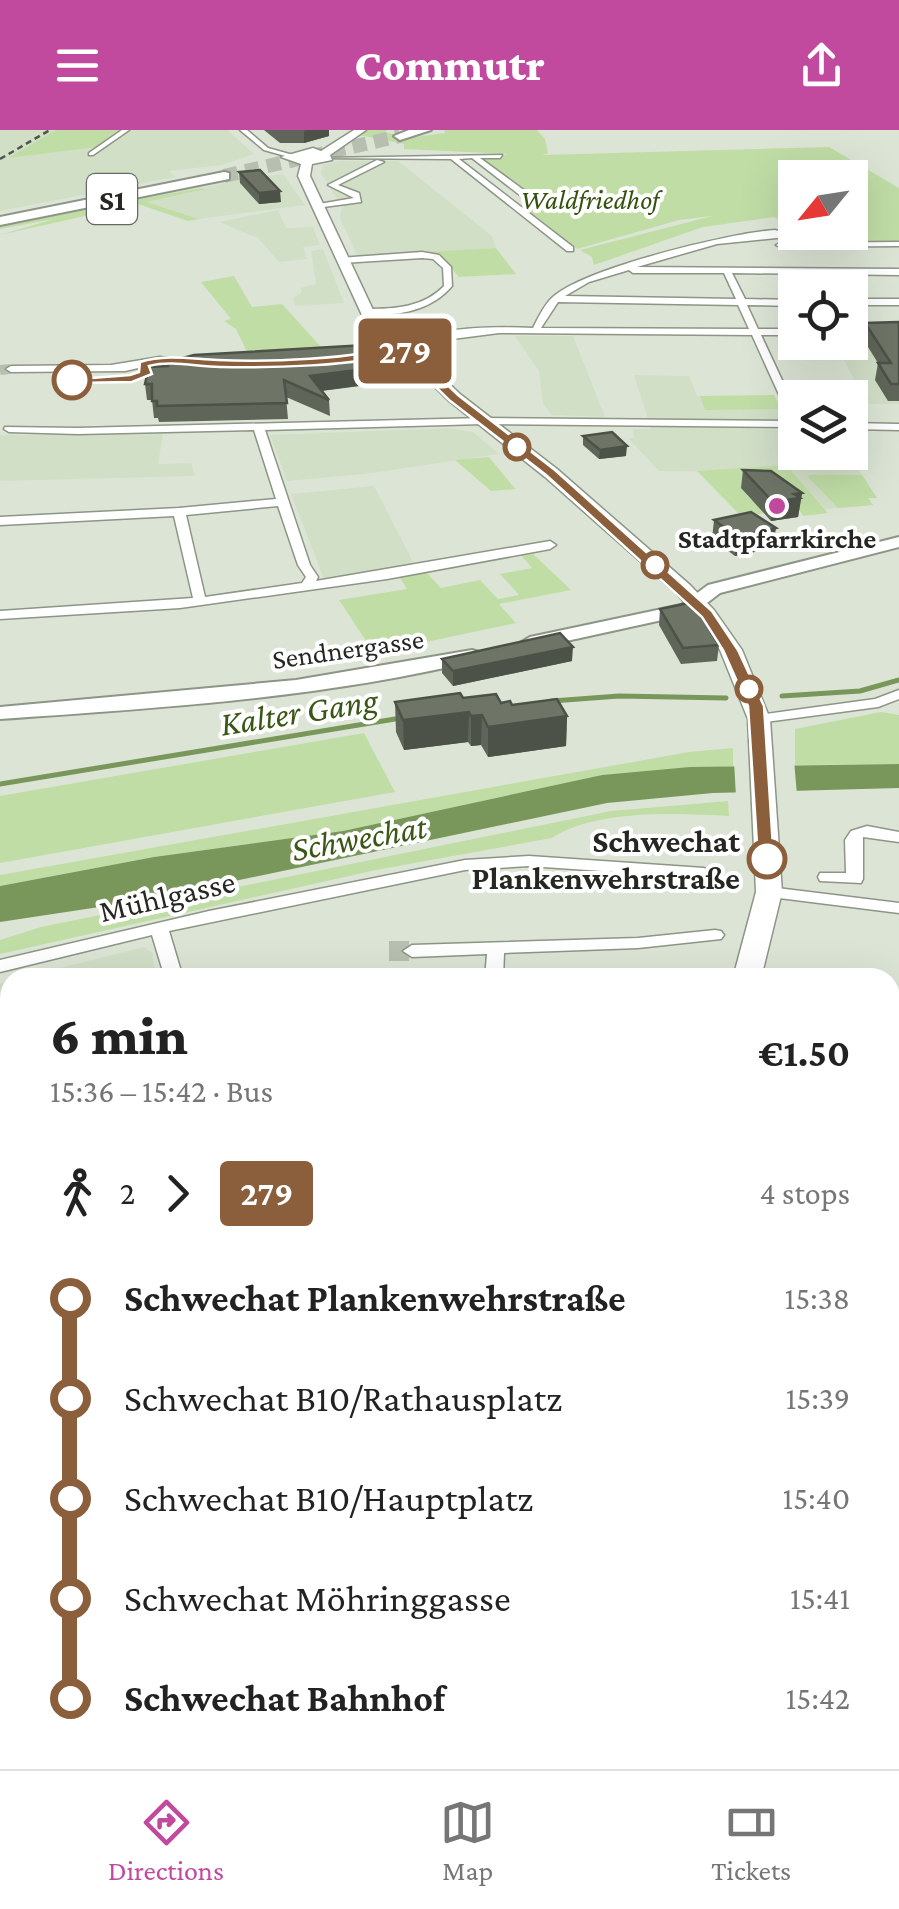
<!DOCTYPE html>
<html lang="en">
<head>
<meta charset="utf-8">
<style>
	:root { --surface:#fff; --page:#f2f2f2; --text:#222; --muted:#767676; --line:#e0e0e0; --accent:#c14a9f }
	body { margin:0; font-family:"Crimson Pro",serif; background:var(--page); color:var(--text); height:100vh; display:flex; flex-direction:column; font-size:38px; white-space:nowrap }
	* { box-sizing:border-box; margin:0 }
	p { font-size:32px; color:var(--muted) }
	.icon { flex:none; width:55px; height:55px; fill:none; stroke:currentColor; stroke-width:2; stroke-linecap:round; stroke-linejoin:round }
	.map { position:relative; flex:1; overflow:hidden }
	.panel { position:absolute; left:0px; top:838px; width:900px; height:802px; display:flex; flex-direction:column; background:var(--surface); border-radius:30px 30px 0 0; box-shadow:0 10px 40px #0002 }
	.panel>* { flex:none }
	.badge { padding:0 20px; border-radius:8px; font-size:35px; line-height:65px }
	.needle { width:65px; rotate:240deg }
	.controls { position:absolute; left:778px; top:30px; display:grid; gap:20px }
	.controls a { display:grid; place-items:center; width:90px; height:90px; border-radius:0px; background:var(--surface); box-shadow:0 10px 40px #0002; font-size:50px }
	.map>.badge { position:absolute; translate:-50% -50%; box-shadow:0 0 0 5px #fff }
	.legs { display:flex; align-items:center; gap:15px; height:110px; padding:0 50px; font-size:32px }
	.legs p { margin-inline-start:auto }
	.overview { display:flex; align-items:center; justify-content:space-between; height:170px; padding:0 50px }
	h1 { font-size:55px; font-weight:800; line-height:75px }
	ul { padding:0 50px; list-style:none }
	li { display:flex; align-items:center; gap:35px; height:100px; font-size:38px }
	li i { display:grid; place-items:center; width:15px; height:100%; margin:0 12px; background:currentColor }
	li i::after { content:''; width:25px; height:25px; margin:-12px; border:8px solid; border-radius:50%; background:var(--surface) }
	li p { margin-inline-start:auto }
	li:first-child i { background:linear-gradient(#0000 50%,currentColor 0) }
	li:last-child i { background:linear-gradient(currentColor 50%,#0000 0) }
	header { display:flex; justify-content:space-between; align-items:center; height:130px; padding:0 50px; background:var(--accent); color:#fff; font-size:45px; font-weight:800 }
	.tab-bar { display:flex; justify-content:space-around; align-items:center; height:140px; border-top:2px solid var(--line); background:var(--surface); font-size:28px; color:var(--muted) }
	.tab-bar a { display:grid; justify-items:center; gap:5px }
	.tab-bar .current { color:var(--accent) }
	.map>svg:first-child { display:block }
</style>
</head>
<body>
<header><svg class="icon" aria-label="menu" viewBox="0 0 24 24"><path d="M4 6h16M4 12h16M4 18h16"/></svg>Commutr<svg class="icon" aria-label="share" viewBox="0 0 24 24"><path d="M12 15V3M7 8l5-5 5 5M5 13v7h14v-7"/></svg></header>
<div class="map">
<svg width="899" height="1639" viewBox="0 0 899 1639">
	<rect width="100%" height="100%" fill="#dce5d5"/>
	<g fill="#d2dfc7">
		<path d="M0,0H56L11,27L97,17L118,0H227L254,24L222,35L169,41L175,47L0,81Z"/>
		<path d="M340,31H398L492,106L496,118L358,127L340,88L342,76L321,44L323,35Z"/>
		<path d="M283,44L305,75L199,89L144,72L241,49Z"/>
		<path d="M278,80L286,98L313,97L320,115L303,117L307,129L279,132L258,108L219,92Z"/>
		<path d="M323,119L344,173L295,176L293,168L302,162L300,158L316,154L311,121Z"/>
		<path d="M515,206H573L605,287L552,285L543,273L539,241Z"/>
		<path d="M850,206H899V274H867L835,213L850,212Z"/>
		<path d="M634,245L689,246L697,266L774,265L785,290L748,292L751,299L795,300V322L847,323L877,368H868L873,375L825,379L785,335L732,342L659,341L628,308H634L633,299H651Z"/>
		<path d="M449,298L473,302L499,324L365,344L287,351L270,305Z"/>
		<path d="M163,304L158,334L191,333L195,346L0,351V305Z"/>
		<path d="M374,356L414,434L324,449L291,364Z"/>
		<path d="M144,817L152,823L156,847H24Z"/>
		<path d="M10,851V1011L0,1012V854Z"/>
		<path d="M10,1228V1630H166L162,1639H0V1229Z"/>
	</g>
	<g fill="#c0dda6">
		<path d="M56,0H118L97,17L8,28Z"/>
		<path d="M366,0H388L385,2L407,8L445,3L444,0H537L545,9L548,23L542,25L829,17L899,58V114H818L806,103L850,102V48H795V97L774,87L703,97L594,135L592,127L580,120L712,86L679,90L577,119L518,75L540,72L482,29L508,24L404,19V14L359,5Z"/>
		<path d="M200,58L205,59L146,72L199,89L188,91L138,74L0,105L54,89L0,99V95Z"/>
		<path d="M496,118L516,144L459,147L441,127L406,123Z"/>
		<path d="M234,146L252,177L282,174L322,218L248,224L236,199L224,191L231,189L201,152Z"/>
		<path d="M774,265L781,279L705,280L700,266Z"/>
		<path d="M489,327L512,355L516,359L491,361L455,330Z"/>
		<path d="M786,335L828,383L803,386C799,373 765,362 746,365L766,383L742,387L697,341Z"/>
		<path d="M810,345H862L877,368H868L873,375L838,378L807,346Z"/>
		<path d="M531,422L571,460L499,474L516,493L374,523L339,470L407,459L400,448L426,442L441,458L480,450L498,469L519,465L500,444L532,438L520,424Z"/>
		<path d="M881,582L899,585V634L795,635V599Z"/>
		<path d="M364,603L395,662L0,733V666Z"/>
		<path d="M733,618V636L602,645L343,701L154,727L0,756V745L689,622Z"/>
		<path d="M728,671L729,686C677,683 596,679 552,708L376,740L0,824V810L41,797L611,681Z"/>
	</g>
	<path fill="#79975b" d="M899,634V658L713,663L607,673L139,771L0,792V756L154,727L343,701L602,645L690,637Z"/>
	<path fill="#dce5d5" d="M794,630L797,665L736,667L734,631Z"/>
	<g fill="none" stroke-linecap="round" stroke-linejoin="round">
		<g stroke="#79975b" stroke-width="5">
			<path d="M782,566L860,561L899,550"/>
			<path d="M552,571L619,566L726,568"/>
			<path d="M0,654L401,588"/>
		</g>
		<path stroke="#b7bfb1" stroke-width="10" stroke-dasharray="10 5" stroke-linecap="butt" d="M0,240L11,239"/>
		<path stroke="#b7bfb1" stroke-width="15" stroke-dasharray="15 8" stroke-linecap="butt" d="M389,821H412"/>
		<path stroke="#b7bfb1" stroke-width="20" stroke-dasharray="20 10" stroke-linecap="butt" d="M389,821H412"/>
		<path stroke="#b7bfb1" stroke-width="14" stroke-dasharray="14 8" stroke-linecap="butt" d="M224,46L400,6"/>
		<g stroke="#8d9586" stroke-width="3">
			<g id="street">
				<path d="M122,0H129L93,25H89V23Z"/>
				<path d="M240,0H247L268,18L293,25L289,27L264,20Z"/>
				<path d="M502,25L500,28H480L536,69V73H530L472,28L459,29L573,117V121H567L451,29L324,28Z"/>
				<path d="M377,30L384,32L338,55L359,63L361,72L316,78L319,74L354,68L328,55Z"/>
				<path d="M775,100L796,106L717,114L637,137L899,139V145L732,143L745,169L795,170V176L747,175L758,199H795V205H761L795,278V297L483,294L265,300L310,435L318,447L316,451L550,411L556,415L550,419L387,449L180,478L0,489V481L193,468L174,386L0,395V387L179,378L276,369L254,300L78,304L9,302L4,299L5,297L78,298L483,288L791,291L752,205L499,203L429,212L389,225L384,222C425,197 486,196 533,198C538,188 545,173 554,166C587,138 729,103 775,100ZM629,140L633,143H724L736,169L565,166L589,152ZM558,172L738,175L749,199L541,198ZM278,376L298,435L306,447L302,453L205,467L186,385Z"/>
				<path d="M899,112V116L780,117L776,115L780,113Z"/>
				<path d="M422,122L439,125L451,137L452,156C431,181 396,187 364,184L362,182L367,179C395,179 424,177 444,156L443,138L433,129L422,128L342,133L339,128Z"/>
				<rect x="850" y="169" width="49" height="6"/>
				<rect x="850" y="199" width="49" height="6"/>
				<path d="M160,227L199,233L194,236L160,233L125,241L11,242L6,239L11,236L111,235Z"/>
				<path d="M850,293L899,294V300L850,299Z"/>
				<path d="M899,560V569L878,577L759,593L752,589L759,585L875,569Z"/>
				<path d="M867,696L899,702V712L863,707V749L861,753L820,751L818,747L820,743H846L845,710L851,701Z"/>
				<path d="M529,726L704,738L712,743L704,748L529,736L465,740L169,801L183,848H165L152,805L0,842V830L209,781L465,730Z"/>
				<path d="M769,757L899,773V783L763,766L761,762Z"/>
				<path d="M715,800L721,801L724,805L721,809L638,818L504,823L503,848H485L487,824L412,827L403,821L412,815L638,808Z"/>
				<path d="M10,1071V1087L0,1088V1072Z"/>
				<path d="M890,1203L899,1205V1223L890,1221Z"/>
				<path d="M637,1630H665L663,1639H635Z"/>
			</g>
		</g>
		<g stroke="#8d9586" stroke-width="4">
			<g id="secondary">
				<path d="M899,407V417L720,463L694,483L530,519L520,513L530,507L681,475L708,455Z"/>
				<path d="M472,520L479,522V530C323,568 160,578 0,589V577L296,550Z"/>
				<rect x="890" y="929" width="9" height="18"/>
			</g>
		</g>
		<g stroke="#8d9586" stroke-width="3">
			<g id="primary">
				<path d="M354,0H366L330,25L332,30L312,34L310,46L373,180L460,264L557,339L690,455L714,480L742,520L770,589L782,762L761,848H733L756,762L748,589L720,520L699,488L676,463L545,347L448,270L362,185L298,46L301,34L281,27L313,18L321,21Z"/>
				<path d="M574,1630H618L616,1639H572Z"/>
			</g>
		</g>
		<g stroke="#8d9586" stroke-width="4">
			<g id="highway">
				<path d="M409,0H431L400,10L394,6Z"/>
				<path d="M224,42L229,43V49L0,95V87Z"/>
			</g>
		</g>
		<use href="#street" fill="#fff" fill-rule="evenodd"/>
		<use href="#secondary" fill="#fff" fill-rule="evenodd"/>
		<use href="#primary" fill="#fff" fill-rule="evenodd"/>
		<use href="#highway" fill="#fff" fill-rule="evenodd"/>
		<path stroke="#50544c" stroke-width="2.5" stroke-dasharray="6 4" stroke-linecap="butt" d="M0,29L50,0"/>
	</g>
	<g fill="#5f6559">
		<path d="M264,0H329V6L304,13H280Z"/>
		<path d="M239,42L281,72L259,74L240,53Z"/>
		<path d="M899,192V271H888L875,250L878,233L863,209L865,193Z"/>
		<path d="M412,233V249L322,261L329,270L330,286L286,267L288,289L159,292L158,288H154L152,270H147L145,254Z"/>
		<path d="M583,306L626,326L599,329L583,315Z"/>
		<path d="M743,340L802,363L798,387L771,391L741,358Z"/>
		<path d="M714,390L773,418L735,426L712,409Z"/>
		<path d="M660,479L719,515L717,531L681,534L659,495Z"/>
		<path d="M442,529L572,531L453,556L442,543Z"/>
		<path d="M463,568L501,573L567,586L566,616L488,627L481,615L471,616L468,612L404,620L396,602L395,572Z"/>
	</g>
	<g fill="#4d5248">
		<path d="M306,0H329V6L304,13V1Z"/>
		<path d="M280,61L281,72L259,74V63Z"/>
		<path d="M412,233V249L311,262L310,246Z"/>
		<path d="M627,316L626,326L599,329L600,320Z"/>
		<path d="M802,363L798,387L771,391L773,372Z"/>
		<path d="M776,398L773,418L735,426L737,407Z"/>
		<path d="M573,517L572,531L453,556V541Z"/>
		<path d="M469,582L468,612L404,620L403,590Z"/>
		<path d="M482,585L481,615L471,616V586Z"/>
		<path d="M567,586L566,616L488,627V597Z"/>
	</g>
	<g fill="#6e7567" stroke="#4d5248" stroke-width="2.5">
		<path d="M260,40L280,61L259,63L239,42Z"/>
		<path d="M899,192V254H891L878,233H891L865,193Z"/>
		<path d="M383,214L396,217L412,233L310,246L329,270L284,250L287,273L157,276V271H152V254H145L149,237L168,236V232L194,225Z"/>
		<path d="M612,302L627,316L600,320L583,306Z"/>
		<path d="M743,340L771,341L802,363L794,364L800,368L773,372Z"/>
		<path d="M751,382L776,398L737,407L714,390Z"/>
		<path d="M693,472L719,515L683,518L660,479Z"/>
		<path d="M560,503L573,517L453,541L442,529Z"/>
		<path d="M460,563L463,568L496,564L501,573L510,571L512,575L557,569L567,586L488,597L482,585L471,586L469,582L403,590L395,572Z"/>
	</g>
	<path fill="#8b5e3c" stroke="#fff" stroke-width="2.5" d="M397,214H405L458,265L555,340L712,481L738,520L764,576L774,733H761L758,729L748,576L723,520L702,487L546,345L449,270L399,221C365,237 260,238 220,237C197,237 172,230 149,236L152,244L132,252L72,253L66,250L130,245L139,242L140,232C167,224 191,229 218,230C259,232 362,230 397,214Z"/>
	<g fill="#fff" stroke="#8b5e3c" stroke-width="5">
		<circle cx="72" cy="250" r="18"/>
		<circle cx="517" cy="317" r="12"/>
		<circle cx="655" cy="435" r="12"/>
		<circle cx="749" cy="559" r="12"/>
		<circle cx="767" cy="729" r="18"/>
	</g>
	<circle fill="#c14a9f" stroke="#fff" stroke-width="4" cx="777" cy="376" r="10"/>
	<g text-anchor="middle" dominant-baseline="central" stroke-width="8" stroke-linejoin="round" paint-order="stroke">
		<g font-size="28" font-style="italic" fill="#35510f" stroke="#fff">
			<text x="590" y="69">Waldfriedhof</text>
		</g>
		<g font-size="28" font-weight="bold" fill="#252822" stroke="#fff">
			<text x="777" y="408">Stadtpfarrkirche</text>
		</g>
		<g font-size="28" fill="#252822" stroke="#fff">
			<text transform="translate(348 519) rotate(-8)">Sendnergasse</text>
		</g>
		<rect fill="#fff" stroke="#666864" stroke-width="2.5" x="87" y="44" width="50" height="50" rx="8"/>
		<g font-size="30" font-weight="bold" fill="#252822">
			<text x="112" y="69">S1</text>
		</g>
		<g font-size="32" font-weight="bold" fill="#252822" stroke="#fff" text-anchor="end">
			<text x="740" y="711">Schwechat<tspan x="740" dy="37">Plankenwehrstraße</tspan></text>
		</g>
		<g font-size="32" fill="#252822" stroke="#fff">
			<text transform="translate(167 766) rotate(-13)">Mühlgasse</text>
		</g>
		<g font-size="35" font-style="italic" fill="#3a5716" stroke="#fff">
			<text transform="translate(299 582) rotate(-9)">Kalter Gang</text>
			<text transform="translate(359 708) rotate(-10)">Schwechat</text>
		</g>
	</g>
</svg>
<div class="controls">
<a><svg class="needle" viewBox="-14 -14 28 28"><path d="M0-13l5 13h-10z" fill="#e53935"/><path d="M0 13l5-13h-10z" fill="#767676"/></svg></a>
<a><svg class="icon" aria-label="locate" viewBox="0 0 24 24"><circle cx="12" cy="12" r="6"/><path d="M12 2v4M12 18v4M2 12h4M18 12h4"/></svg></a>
<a><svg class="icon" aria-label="layers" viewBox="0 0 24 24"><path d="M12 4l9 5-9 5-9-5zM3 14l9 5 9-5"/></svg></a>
</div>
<b class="badge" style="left:405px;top:221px;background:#8b5e3c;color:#fff">279</b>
<section class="panel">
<div class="overview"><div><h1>6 min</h1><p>15:36 – 15:42 · Bus</p></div><b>€1.50</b></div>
<div class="legs"><svg class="icon" aria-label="walk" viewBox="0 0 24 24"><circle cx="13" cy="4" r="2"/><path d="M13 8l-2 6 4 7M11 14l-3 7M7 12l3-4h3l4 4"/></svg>2<svg class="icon" aria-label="forward" viewBox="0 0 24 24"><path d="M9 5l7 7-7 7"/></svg><b class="badge" style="background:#8b5e3c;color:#fff">279</b><p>4 stops</p></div>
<ul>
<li><i style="color:#8b5e3c"></i><b>Schwechat Plankenwehrstraße</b><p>15:38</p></li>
<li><i style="color:#8b5e3c"></i><span>Schwechat B10/Rathausplatz</span><p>15:39</p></li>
<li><i style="color:#8b5e3c"></i><span>Schwechat B10/Hauptplatz</span><p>15:40</p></li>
<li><i style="color:#8b5e3c"></i><span>Schwechat Möhringgasse</span><p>15:41</p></li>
<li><i style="color:#8b5e3c"></i><b>Schwechat Bahnhof</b><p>15:42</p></li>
</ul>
</section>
</div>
<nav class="tab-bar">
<a class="current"><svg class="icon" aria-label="directions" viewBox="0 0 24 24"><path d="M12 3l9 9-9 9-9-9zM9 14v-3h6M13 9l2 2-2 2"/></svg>Directions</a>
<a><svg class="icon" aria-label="map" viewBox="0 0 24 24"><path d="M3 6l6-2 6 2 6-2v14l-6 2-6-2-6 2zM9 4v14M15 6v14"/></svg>Map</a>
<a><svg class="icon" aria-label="tickets" viewBox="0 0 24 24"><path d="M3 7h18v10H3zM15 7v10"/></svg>Tickets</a>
</nav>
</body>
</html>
